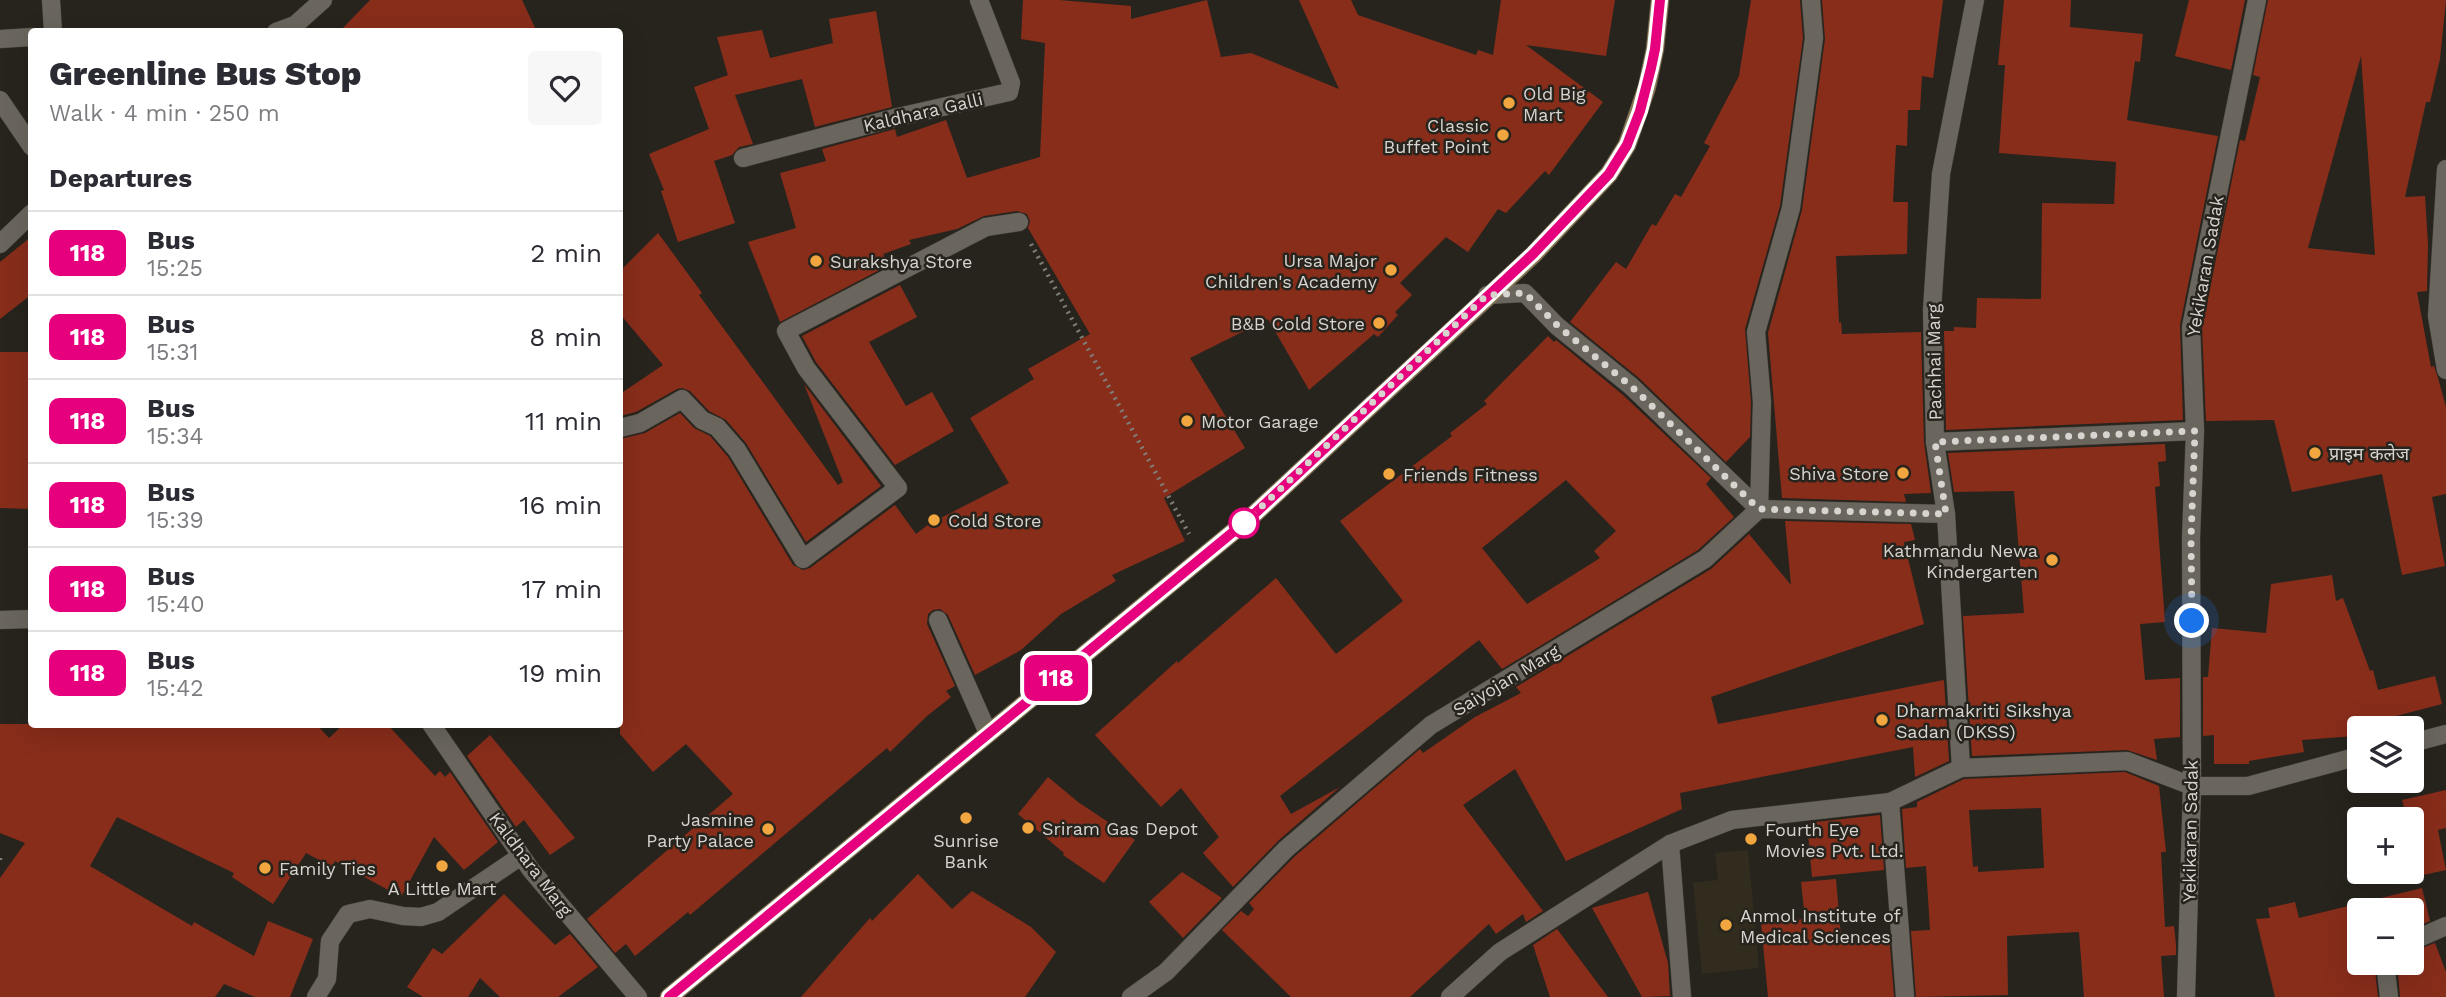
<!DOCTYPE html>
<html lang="en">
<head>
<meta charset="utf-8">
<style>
	:root { --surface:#fff; --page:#f7f7f7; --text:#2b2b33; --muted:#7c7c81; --line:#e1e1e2 }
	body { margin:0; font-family:"Work Sans","Noto Sans Devanagari",sans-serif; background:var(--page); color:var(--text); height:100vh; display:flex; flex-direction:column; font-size:26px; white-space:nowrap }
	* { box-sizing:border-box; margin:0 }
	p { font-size:23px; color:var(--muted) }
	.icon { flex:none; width:38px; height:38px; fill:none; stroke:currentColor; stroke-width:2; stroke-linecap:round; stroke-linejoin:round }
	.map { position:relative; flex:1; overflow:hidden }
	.drawer { position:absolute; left:28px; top:28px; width:595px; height:700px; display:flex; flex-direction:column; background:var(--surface); border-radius:7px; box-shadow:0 7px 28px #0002 }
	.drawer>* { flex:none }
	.badge { padding:0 14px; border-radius:10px; font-size:24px; line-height:46px }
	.tools { position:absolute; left:2347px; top:716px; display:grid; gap:14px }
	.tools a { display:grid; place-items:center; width:77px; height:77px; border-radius:7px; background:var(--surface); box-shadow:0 7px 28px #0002; font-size:35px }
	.you { position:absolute; width:35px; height:35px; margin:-18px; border:5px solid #fff; border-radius:50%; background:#1a73e8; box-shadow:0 0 0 10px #1a73e833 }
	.map>.badge { position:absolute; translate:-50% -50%; box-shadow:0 0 0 4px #fff }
	h2 { padding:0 21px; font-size:26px; line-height:63px }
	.round { display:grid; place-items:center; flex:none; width:74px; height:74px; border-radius:7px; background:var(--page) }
	.summary { display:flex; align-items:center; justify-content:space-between; height:119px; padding:0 21px }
	h1 { font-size:33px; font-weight:800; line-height:52px }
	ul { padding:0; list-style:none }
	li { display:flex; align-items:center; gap:21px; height:84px; padding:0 21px; border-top:2px solid var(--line) }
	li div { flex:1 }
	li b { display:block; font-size:26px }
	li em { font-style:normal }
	li .badge { min-width:77px; font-weight:700; text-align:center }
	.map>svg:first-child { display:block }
</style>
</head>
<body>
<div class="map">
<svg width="2446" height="997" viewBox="0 0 2446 997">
	<rect width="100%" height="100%" fill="#27241d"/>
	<path fill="#322c1f" d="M1748,850L1759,968L1702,974L1693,883L1718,880L1715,853Z"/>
	<g fill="#892d1b" fill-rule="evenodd">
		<path d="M370,0H522L537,32H339Z"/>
		<path d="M1023,0H1059L1131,6V19L1207,0L1221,57L1251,53L1339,89L1299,0H1351L1358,15L1476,55L1478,50L1493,55L1501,0H1615L1606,56L1526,45L1603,102L1549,175L1545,171L1506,213L1498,209L1468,252L1446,237L1400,283L1412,295L1395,312L1398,315L1378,337L1374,334L1309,390L1268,319L1190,358L1245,448L1164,498L1185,541L1112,575L1116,581L1061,614L1021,650L975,675L948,615L940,609L933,610L928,614L927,624L955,686L946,691L951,697L927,716L890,752L887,748L690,915L688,912L635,956L626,944L615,953L587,919L733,794L686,744L653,772L620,734V439L645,433L680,413L694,428L710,436L728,457L793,565L803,570L810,568L895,505L916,534L929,524L1009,483L970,418L1034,379L1028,369L1090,334L1028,228L1030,221L1027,214L1017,211L984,216L957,229L909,240L911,244L883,254L889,265L780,322L748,242L796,228L780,173L826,161L822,149L895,129L897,137L946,120L967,178L1040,157L1045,43L1021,39Z"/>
		<path d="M1751,0H1800L1803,38L1780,206L1745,329L1751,402L1750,437L1726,462L1639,378L1570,322L1616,262L1626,269L1652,224L1656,226L1675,194L1681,197L1710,146L1704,143L1739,76Z"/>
		<path d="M1822,0H1943L1933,78L1922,76L1920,110H1908L1907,146L1896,145L1893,202H1908L1907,254L1836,256L1839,323L1841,322L1842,334L1921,332L1924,442L1931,493L1904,494L1906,502L1782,498L1768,333L1802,210L1825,39Z"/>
		<path d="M2004,0H2071L2070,27L2143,34L2140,62L2135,61L2127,120L2218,136L2180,325L2183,420L1946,430L1944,331H1954V327L1976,328L1977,298L2041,299L2042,203L2114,204L2116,162L1999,153L2005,65H1998Z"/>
		<path d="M2189,0H2245L2231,70L2175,56Z"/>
		<path d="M2268,0H2446L2440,59L2430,102H2426L2405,197L2425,196L2428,245L2427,291L2417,292L2431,367L2434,366L2438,378L2446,407V494L2432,497L2445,566L2402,575L2382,474L2292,492L2274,420L2206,421L2202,328L2240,140L2245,141L2260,77L2253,75ZM2361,56L2375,255L2308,248Z"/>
		<path d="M876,11L892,107L815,127L802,79L735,95L753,144L739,147L732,155L714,161L735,223L678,242L661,191L664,190L649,154L709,129L694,87L728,75L729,79L717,37L762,30L770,58L833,43L829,19Z"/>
		<path d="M658,233L702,293L699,295L838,485L843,482L804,384L881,486L806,542L746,443L726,420L709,411L690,391L682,388L677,389L636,412L620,416V394L663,365L620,314V271Z"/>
		<path d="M32,236V294L0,319V262Z"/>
		<path d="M900,285L917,317L869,342L906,406L932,392L954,431L895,465L816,362L802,336Z"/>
		<path d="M1548,336L1554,342L1556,340L1623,395L1711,478L1706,484L1734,517L1698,550L1502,669L1479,640L1280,796L1291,814L1340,787L1279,840L1233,887L1203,853L1219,837L1181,788L1161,807L1095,735L1177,661L1178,663L1276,578L1336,654L1403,601L1340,521L1452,436L1450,433L1487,404L1484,401ZM1566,480L1616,531L1594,551L1600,558L1527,604L1482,548Z"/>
		<path d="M0,352H32V509L0,508Z"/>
		<path d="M2165,444L2166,461L2158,462L2160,486L2155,487L2165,622L2140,624L2145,680L2180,678V737L2154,739L2157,760L2127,750L1972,756L1963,616L2024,613L2014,491L1954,492L1948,453Z"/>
		<path d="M1785,521L1911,524L1915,540L1904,542L1924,624L1711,697L1718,724L1944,680L1949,761L1915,777L1913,747L1680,793L1682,809L1566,861L1515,769L1463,805L1543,911L1526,922L1523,914L1496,934L1489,924L1410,997H1291L1222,930L1241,911L1248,916L1254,909L1249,903L1294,857L1420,749L1423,753L1475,717L1521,693L1516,687L1711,569L1749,534L1791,585Z"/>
		<path d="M2332,575L2336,601L2343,598L2370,671L2373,670L2378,690L2435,676L2442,704L2354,727L2355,736L2302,740L2304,752L2249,761V764H2214V735L2203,736V677H2208L2212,628L2266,633L2271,584Z"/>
		<path d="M0,724H316L329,738L344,724H387L435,776L440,771L445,777L450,772L498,842L464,870L434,837L401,897L335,861L332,867L306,853L273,904L232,877L234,873L117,817L90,866L192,926L194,922L254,956L268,921L313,939L290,997H255L224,984L215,997H0V878L25,843L0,833Z"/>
		<path d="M490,735L575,838L550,855L524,820L516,827L467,756Z"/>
		<path d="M2125,772L2159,786L2166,852H2161L2165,927L2174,926L2176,945V955L2161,956L2164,997H2084L2079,932L2007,936L2008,995L1916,997L1911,931L1930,930L1926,866L1906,868L1902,809L1917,807V802L1964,779ZM2041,808L2044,868L1978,872V866L1973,867L1969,810Z"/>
		<path d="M1048,777L1078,802L1135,840L1104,883L1063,855L1064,853L1018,814Z"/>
		<path d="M2446,790V828L2438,830L2446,870L2396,881L2394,872H2412V819H2390L2406,815L2402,800Z"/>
		<path d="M1880,815L1884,870L1812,877L1807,823Z"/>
		<path d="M1182,872L1222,898L1183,938L1149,902Z"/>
		<path d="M918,874L952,909L972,891L1031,927L1056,952L1025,997H801L870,918L872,921Z"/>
		<path d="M1836,879L1841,937L1889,933L1894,997H1768L1761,923L1805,919L1801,882Z"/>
		<path d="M2422,888L2430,921L2412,929V910H2359V962H2374L2378,997H2275L2256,919L2270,918L2268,908L2295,902L2299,918Z"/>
		<path d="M1648,892L1668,963L1670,996L1642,997L1592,908Z"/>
		<path d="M504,894L555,945L570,934L598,967L558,997H500L480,978L468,997H423L407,987L433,948L442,954Z"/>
		<path d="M1557,929L1608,997H1550L1533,945Z"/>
		<path d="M2435,943L2446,972V997H2400L2397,962H2412V952Z"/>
	</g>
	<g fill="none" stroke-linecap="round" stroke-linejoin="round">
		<g stroke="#44413b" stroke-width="19">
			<g id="service">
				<path d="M0,620L32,619"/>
				<path d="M938,620L988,733"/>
			</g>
		</g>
		<g stroke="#44413b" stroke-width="19">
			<g id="minor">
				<path d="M51,0L53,32"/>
				<path d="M0,100L32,147"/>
				<path d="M743,158L898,117L1009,92L1011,83L979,0"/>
				<path d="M2446,169L2437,316L2446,370"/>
				<path d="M0,244L32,213"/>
				<path d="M1487,295L1525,293L1557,326L1631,386L1759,509"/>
				<path d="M620,428L640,423L682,399L702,420L717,427L737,450L803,559L898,488L806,368L786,331L986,227L1019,222"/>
				<path d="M1935,442L2195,431"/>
				<path d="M1759,509L1762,402L1756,332L1791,208L1814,38L1811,0"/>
				<path d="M431,724L531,870L638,997"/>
				<path d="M2412,743L2446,734"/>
				<path d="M1961,768L1946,514L1935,442L1932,310L1941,174L1975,0"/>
				<path d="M1890,802L1905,997"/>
				<path d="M1670,844L1682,997"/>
				<path d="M2412,941L2446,926"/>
				<path d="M2385,962L2389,997"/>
				<path d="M316,997L327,979L330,941L348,914L370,909L403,916L421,917L438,912L521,856"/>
				<path d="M1131,997L1166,972L1286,849L1431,725L1705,559L1759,509L1946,514"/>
				<path d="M1450,997L1500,952L1670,844L1732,820L1890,802L1961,768L2127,761L2192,786H2248L2359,756"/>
				<path d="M2186,997L2192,786L2191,538L2195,431L2191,327L2257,0"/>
			</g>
		</g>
		<g stroke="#44413b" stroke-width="19">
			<g id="tertiary">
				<path d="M276,32L295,25L323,0"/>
				<path d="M0,39L32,37"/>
			</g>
		</g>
		<g stroke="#44413b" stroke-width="19">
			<path id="secondary" d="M669,997L1250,518L1533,255L1609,174L1627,145L1647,87L1655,49L1660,0"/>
		</g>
		<g stroke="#807d77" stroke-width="4.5" stroke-dasharray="2 5" stroke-linecap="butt">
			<path d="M1031,244L1189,534"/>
			<path d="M0,858V863"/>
		</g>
		<use href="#service" stroke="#6a665e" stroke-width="18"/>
		<use href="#minor" stroke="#6a665e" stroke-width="18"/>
		<use href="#tertiary" stroke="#6a665e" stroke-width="18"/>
		<use href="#secondary" stroke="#857550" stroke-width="18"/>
	</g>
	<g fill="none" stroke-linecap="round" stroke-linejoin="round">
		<g stroke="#fff" stroke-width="16">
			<path id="line" d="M669,997L1250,518L1533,254L1609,174L1627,145L1640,111L1651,68L1655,49L1660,0"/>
		</g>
		<use href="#line" stroke="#e6007e" stroke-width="10"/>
		<path stroke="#d7d4d0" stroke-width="7" stroke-dasharray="0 12.6" d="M1244,523L1487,295L1525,293L1558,326L1631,386L1759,509L1946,514L1935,442L2195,431L2191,538L2192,621"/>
	</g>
	<g fill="#f1a640" stroke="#27241d" stroke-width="2.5">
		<circle cx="1509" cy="103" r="7"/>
		<circle cx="1503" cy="135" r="7"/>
		<circle cx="816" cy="261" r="7"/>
		<circle cx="1391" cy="270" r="7"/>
		<circle cx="1379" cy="323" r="7"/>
		<circle cx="1187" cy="421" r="7"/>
		<circle cx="2315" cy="453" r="7"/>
		<circle cx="1903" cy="473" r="7"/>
		<circle cx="1389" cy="474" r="7"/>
		<circle cx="934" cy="520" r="7"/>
		<circle cx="2052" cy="560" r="7"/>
		<circle cx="1882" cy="720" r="7"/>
		<circle cx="966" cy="818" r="7"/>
		<circle cx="1028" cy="828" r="7"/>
		<circle cx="768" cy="829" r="7"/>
		<circle cx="1751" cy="839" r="7"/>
		<circle cx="442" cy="866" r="7"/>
		<circle cx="265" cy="868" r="7"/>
		<circle cx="1726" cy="925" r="7"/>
	</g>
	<circle fill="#fff" stroke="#e6007e" stroke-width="3.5" cx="1244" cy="523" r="14"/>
	<g text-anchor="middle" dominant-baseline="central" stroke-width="5" stroke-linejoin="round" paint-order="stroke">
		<g font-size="18" fill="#d7d4d0" stroke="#27241d" text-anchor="start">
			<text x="1523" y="93">Old Big<tspan x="1523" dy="21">Mart</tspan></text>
			<text x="1489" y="125" text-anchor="end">Classic<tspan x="1489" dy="21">Buffet Point</tspan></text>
			<text x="1377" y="260" text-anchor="end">Ursa Major<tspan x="1377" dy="21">Children's Academy</tspan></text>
			<text x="830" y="261">Surakshya Store</text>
			<text x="1365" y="323" text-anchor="end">B&amp;B Cold Store</text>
			<text x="1201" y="421">Motor Garage</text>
			<text x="2329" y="453">प्राइम कलेज</text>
			<text x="1889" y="473" text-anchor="end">Shiva Store</text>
			<text x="1403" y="474">Friends Fitness</text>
			<text x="948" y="520">Cold Store</text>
			<text x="2038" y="550" text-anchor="end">Kathmandu Newa<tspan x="2038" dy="21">Kindergarten</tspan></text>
			<text x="1896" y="710">Dharmakriti Sikshya<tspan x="1896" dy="21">Sadan (DKSS)</tspan></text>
			<text x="754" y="819" text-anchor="end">Jasmine<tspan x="754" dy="21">Party Palace</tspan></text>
			<text x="1042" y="828">Sriram Gas Depot</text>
			<text x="1765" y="829">Fourth Eye<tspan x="1765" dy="21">Movies Pvt. Ltd.</tspan></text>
			<text x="966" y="840" text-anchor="middle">Sunrise<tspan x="966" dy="21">Bank</tspan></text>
			<text x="279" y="868">Family Ties</text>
			<text x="442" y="888" text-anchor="middle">A Little Mart</text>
			<text x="1740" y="915">Anmol Institute of<tspan x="1740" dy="21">Medical Sciences</tspan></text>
		</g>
		<g font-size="18" fill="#d7d4d0" stroke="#27241d">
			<text transform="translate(923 112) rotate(-13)">Kaldhara Galli</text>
			<text transform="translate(2205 266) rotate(-80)">Yekikaran Sadak</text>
			<text transform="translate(1934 362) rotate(-91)">Pachhai Marg</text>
			<text transform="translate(1506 680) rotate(-31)">Saiyojan Marg</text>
			<text transform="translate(2190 831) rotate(-89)">Yekikaran Sadak</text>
			<text transform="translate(531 864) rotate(53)">Kaldhara Marg</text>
		</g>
	</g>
</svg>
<div class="tools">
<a><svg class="icon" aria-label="layers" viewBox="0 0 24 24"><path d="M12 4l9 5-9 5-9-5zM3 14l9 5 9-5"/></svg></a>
<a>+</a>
<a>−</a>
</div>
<div class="you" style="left:2192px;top:621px"></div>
<b class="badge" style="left:1056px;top:678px;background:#e6007e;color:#fff">118</b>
<section class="drawer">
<div class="summary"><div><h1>Greenline Bus Stop</h1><p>Walk · 4 min · 250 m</p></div><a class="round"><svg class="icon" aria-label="heart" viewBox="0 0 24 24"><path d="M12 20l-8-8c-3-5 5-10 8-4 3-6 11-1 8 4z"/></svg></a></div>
<h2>Departures</h2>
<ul>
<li><span class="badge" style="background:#e6007e;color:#fff">118</span><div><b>Bus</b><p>15:25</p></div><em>2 min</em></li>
<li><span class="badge" style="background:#e6007e;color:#fff">118</span><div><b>Bus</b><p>15:31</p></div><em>8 min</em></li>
<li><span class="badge" style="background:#e6007e;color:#fff">118</span><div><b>Bus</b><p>15:34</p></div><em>11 min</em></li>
<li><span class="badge" style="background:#e6007e;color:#fff">118</span><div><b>Bus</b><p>15:39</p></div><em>16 min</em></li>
<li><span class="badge" style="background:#e6007e;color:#fff">118</span><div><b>Bus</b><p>15:40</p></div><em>17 min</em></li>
<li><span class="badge" style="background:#e6007e;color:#fff">118</span><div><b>Bus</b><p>15:42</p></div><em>19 min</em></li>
</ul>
</section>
</div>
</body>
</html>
